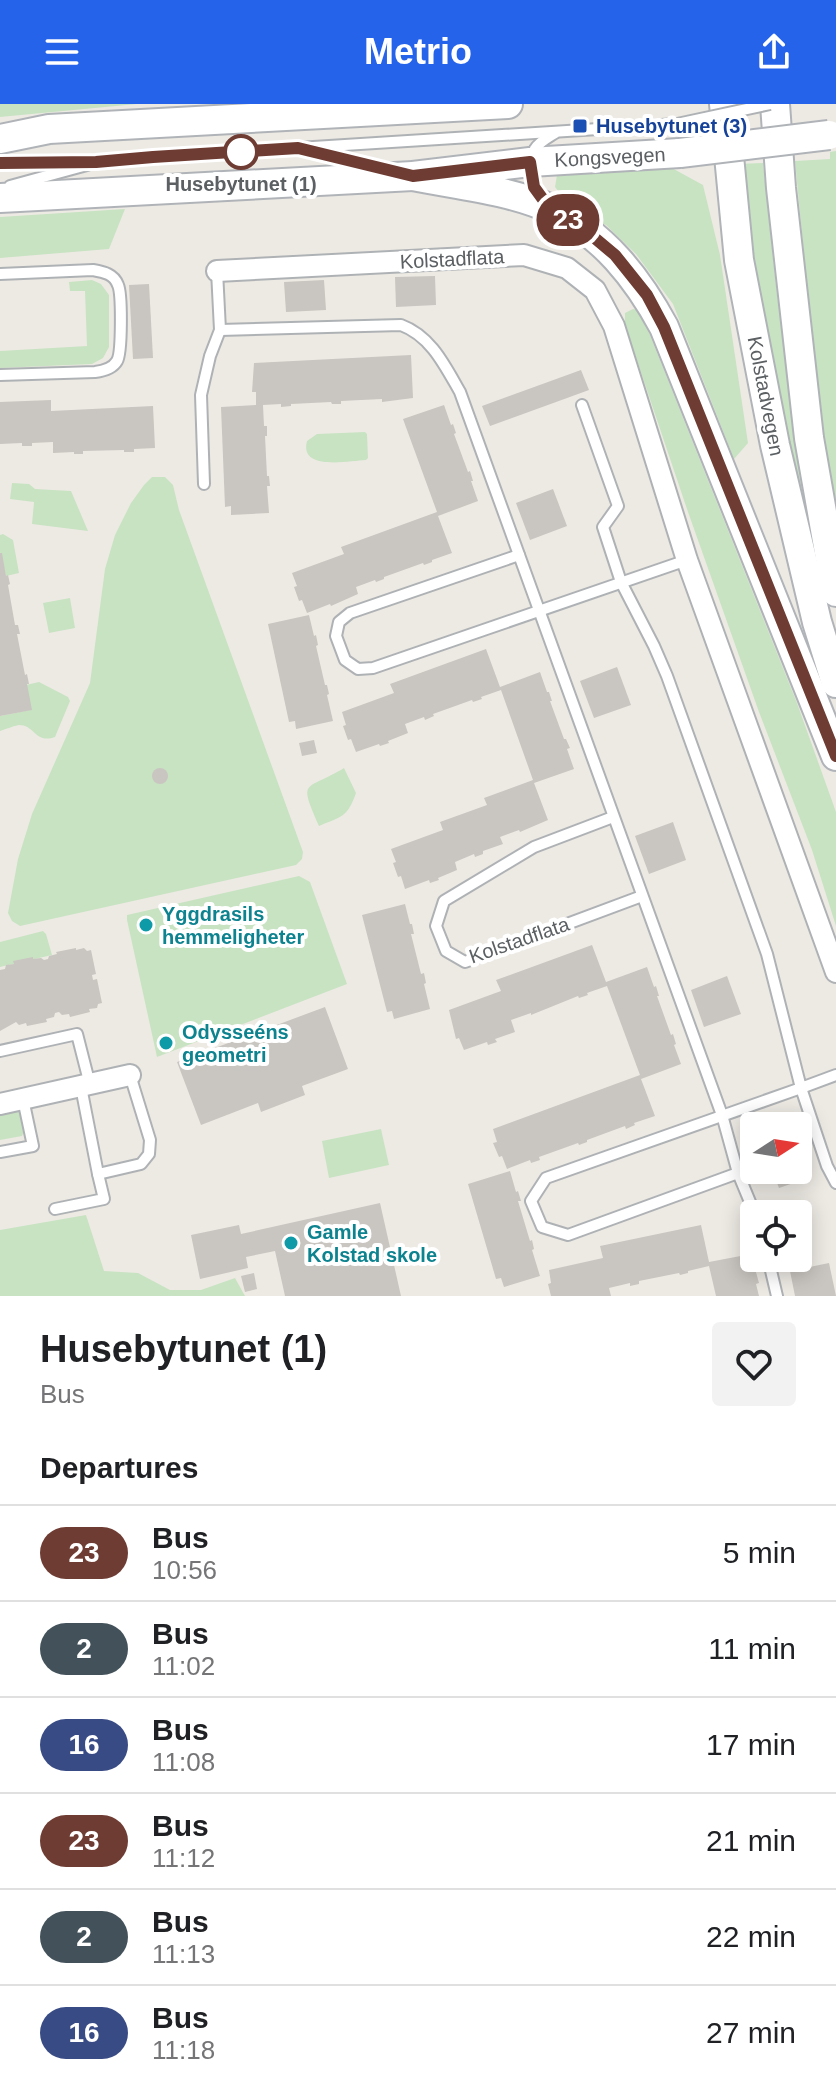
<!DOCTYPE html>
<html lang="en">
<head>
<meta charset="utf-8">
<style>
	:root { --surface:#fff; --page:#f2f2f2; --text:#202124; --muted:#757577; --line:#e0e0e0; --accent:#2563eb }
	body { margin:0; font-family:Helvetica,sans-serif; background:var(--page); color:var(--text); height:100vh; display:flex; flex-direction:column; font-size:30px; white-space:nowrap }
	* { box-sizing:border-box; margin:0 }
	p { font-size:26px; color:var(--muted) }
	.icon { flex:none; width:44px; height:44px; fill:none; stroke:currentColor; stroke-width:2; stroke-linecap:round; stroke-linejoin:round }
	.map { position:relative; height:1192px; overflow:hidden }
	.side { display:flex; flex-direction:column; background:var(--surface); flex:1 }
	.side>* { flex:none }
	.badge { padding:0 16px; border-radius:26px; font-size:28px; line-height:52px }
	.needle { width:52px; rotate:78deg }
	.fabs { position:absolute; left:740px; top:1008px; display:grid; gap:16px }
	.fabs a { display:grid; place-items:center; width:72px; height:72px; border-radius:8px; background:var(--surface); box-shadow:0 4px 20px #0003; font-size:40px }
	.map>.badge { position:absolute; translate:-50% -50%; box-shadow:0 0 0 4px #fff }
	h2 { padding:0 40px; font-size:30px; line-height:72px }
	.round { display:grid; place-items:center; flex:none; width:84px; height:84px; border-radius:8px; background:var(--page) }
	.headline { display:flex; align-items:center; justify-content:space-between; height:136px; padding:0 40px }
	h1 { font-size:38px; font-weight:800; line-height:60px }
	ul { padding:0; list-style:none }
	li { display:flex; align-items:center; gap:24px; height:96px; padding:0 40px; border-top:2px solid var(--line) }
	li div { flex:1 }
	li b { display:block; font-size:30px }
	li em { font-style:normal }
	li .badge { min-width:88px; font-weight:700; text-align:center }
	header { display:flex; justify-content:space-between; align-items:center; height:104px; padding:0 40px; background:var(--accent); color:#fff; font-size:36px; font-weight:800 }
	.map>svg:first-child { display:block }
</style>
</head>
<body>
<header><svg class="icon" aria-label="menu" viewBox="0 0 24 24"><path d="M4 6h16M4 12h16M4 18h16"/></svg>Metrio<svg class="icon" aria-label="share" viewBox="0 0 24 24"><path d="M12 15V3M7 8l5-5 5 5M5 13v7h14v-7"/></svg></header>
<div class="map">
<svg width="836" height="1192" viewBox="0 0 836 1192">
	<rect width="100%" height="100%" fill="#edeae4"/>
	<g fill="#c8e3c2">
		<path d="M0,0H137L0,13Z"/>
		<path d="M836,47V436L807,215L805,161L795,57L830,55V48Z"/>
		<path d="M763,59L777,191L794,305L832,520L791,381L736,60Z"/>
		<path d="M670,63L703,81L720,151L748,339L734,355L673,200L636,150L606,121L572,105L555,83L557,71Z"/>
		<path d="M125,105L109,145L0,154V113Z"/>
		<path d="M92,176L101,180L109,191V243L103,254L92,260L0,264V247L87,242L85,187H70L69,178Z"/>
		<path d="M633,205L640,206L797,599L836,708V822L812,746L759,608L688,408L625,221V209Z"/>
		<path d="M365,328L367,330L368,354L366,356C348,357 299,367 307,337L317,330Z"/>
		<path d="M152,373H165L173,381L179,406L303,748L302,755L296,761L20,822L12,817L8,809L18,755L32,710L90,579L105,465L115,431L131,399L144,381Z"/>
		<path d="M12,379L29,380L35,385L71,387L88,427L32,420L34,398L10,395Z"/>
		<path d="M3,430L13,436L19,469L6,472L0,448V431Z"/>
		<path d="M70,494L75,524L49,529L43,499Z"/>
		<path d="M39,578L68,593L70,597L55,633C35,640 35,621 19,621C14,622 6,625 0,627V612L30,606L26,581Z"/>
		<path d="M344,664L356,689C347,714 342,712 319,722C298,673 305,688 344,664Z"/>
		<path d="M299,772L310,778L347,880L157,953L127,816V811Z"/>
		<path d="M43,827L46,830L52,851L0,863V838Z"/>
		<path d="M16,1007L21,1009L25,1025L22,1032L0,1036V1011Z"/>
		<path d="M381,1025L389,1061L329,1074L322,1037Z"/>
		<path d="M86,1111L104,1167L138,1169L170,1186H201L235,1174L245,1192H0V1126Z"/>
	</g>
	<g fill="#c9c5c0">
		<path d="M435,172L436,201L396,203L395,173Z"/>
		<path d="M324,176L326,206L286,208L284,178Z"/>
		<path d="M149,180L153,254L133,255L129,181Z"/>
		<path d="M411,251L413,294L382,298V295L341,297V300H332L331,298L291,300V302L281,303V300L263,301L264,322H267V332H265L267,372H269L270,382H267L269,409L231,411V402L225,403L221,303L256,301V288H252L254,259Z"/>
		<path d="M581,266L589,286L490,322L482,302Z"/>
		<path d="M51,296V307L153,302L155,344L134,345V348H124V346L83,347V350H74V348L53,349V338L32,339V342H22V339L0,340V298Z"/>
		<path d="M444,301L451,321L453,320L456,329L454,330L468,368L470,367L473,377H471L478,397L438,412L452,449L432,456V458L424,461L423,459L384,473V475L376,478L375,476L356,483L358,490L331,502L330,500L307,509L302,496L299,497L294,483L297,482L292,469L344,450L341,443L437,408L403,315Z"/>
		<path d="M553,385L567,422L530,436L516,399Z"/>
		<path d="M0,449H2L6,472L8,471L10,480L8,481L15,521H18L20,530H17L25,571L27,570L29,580H27L32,606L0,612Z"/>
		<path d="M309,511L314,532L316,531L318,541L316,542L325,581H327L329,590L327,591L333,617L296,625L295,617L289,618L268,520Z"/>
		<path d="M486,545L500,583L540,568L547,588H549L552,597H550L564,635H566L570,644L567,645L574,665L534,679L548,716L520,728L519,726L500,733L503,740L483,747V750L475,753L474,750L455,758L457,766L438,774L439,776L430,779L429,776L405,785L401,772L398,773L393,759L396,758L391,745L443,726L440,718L487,701L484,694L533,676L501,586L481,593L482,595L473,598L472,596L433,610L434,612L425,616L424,613L405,620L408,629L388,637L389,639L380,642L379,640L356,648L351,635L348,636L343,622L346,621L342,608L394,589L390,580Z"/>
		<path d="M617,563L631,601L594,614L580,577Z"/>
		<path d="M314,636L317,649L302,652L299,639Z"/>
		<circle cx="160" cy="672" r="8"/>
		<path d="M673,718L686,756L649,770L635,732Z"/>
		<path d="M405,800L410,820H412L414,830H411L421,870L424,869L426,879L424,880L430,905L394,915L392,907L387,908L362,811Z"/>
		<path d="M592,841L606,878L647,863L654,883L656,882L659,892H657L671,931L673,930L676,940L674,941L681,960L641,975L655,1012L634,1019L635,1021L626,1025L625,1022L587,1036V1038L579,1041L578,1039L539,1053L540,1056L531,1059L530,1056L507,1065L502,1052L499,1053L493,1039L497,1038L493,1025L640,971L607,882L587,889L588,891L579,894L578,892L531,911V909L511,916L515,928L495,935L497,938L488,941L487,938L464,946L459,934L456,935L449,906L501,887L496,876Z"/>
		<path d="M76,844V846L84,844L87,847L91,846L96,870L92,871L93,876L97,875L102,899L98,900L97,904L89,905L90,908L70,913L69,910L62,911L59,908L55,909L54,913L46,915L47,918L27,922L26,919L19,921L16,918L0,927V866L5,865L6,861L14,860L13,857L33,853V855L41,854L44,856L48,855L49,852L57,850L56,848Z"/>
		<path d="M727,872L741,910L704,923L691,886Z"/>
		<path d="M325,903L348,965L302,982L305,991L261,1008L258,999L201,1021L177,958Z"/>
		<path d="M798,1057L805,1075L779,1084L772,1066H798Z"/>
		<path d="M510,1067L516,1088L518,1087L521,1097H518L530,1137L532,1136L534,1145L532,1146L540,1172L504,1183L501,1174L496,1175L468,1080Z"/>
		<path d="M380,1099L401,1192H285L275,1147L246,1153L248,1164L200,1175L191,1131L239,1121L241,1130Z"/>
		<path d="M701,1121L709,1158L751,1150L759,1179L756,1180L759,1192H716L709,1162L688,1167V1169L680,1171L679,1169L639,1177V1180L630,1182V1179L609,1184L611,1192H551L548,1180L551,1179L549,1166L603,1154L600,1142Z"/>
		<path d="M829,1159L836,1192H795L790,1167Z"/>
		<path d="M254,1169L257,1185L245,1188L241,1172Z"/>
	</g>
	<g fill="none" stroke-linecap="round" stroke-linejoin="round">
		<g stroke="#afb2b5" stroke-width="14">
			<g id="lane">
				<path d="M308,47L378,64"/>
				<path d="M0,59L96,58L153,53L677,20"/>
				<path d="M10,82L87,61"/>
				<path d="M542,95C533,81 525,61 535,45C539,38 549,33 555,29"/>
				<path d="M0,170L93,166C104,168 114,170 118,181C122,190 122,249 117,257C113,264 103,267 95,268L0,271"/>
				<path d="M220,226L401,221C431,232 445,262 460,288L722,1011L738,1069L755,1110"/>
				<path d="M582,301L618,402L603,423L621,478L654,542L667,572L767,850L801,984L836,971"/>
				<path d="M204,380L201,291L210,252L220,226L217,167"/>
				<path d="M519,451L350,509L339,518L336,532L345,556L358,565L373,564L687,456"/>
				<path d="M613,713L534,743L444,797L436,822L446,847L465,858L642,792"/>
				<path d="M0,947L77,930L90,981"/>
				<path d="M81,983L98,1070L141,1060L149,1050L150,1036L130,971"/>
				<path d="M0,1048L33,1042L23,995"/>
				<path d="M738,1069L568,1131L542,1123L531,1097L546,1074L801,984L827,1062L836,1079"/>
				<path d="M55,1105L104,1095L98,1070"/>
				<path d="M768,1154L777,1192"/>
			</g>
		</g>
		<g stroke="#afb2b5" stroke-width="24">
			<g id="street">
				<path d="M217,167L524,151L567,164L595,186L614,222L687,456L836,868"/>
				<path d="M0,1000L130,971"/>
			</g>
		</g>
		<g stroke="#b0b4b8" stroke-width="32">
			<g id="secondary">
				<path d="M724,0L739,156L775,341L817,518L836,579"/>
				<path d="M775,0L781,84L809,334L836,488"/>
				<path d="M0,35L49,25L508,0"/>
				<path d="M413,72C457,81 510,86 551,105C603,130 637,173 664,223L836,652"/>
				<path d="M0,94L413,72L530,58L680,49"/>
			</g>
		</g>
		<use href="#lane" stroke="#fff" stroke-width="10"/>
		<use href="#street" stroke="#fff" stroke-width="20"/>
		<use href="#secondary" stroke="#fff" stroke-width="28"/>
		<g stroke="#afb2b5" stroke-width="14" stroke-linecap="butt">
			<path id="lane-bridge" d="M677,20L770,0"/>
		</g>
		<g stroke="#b0b4b8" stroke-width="32" stroke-linecap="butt">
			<path id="secondary-bridge" d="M680,49L829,31"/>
		</g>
		<use href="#lane-bridge" stroke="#fff" stroke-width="10"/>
		<use href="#secondary-bridge" stroke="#fff" stroke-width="28"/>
	</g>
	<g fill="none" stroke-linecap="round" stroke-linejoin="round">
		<g stroke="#fff" stroke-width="18">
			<path id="line" d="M0,59L96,58L153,53L298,44L413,72L530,58L534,83L550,105L584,125L615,151L647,191L664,223L836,652"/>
		</g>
		<use href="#line" stroke="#6e3c32" stroke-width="12"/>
	</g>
	<rect fill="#1a4fb4" stroke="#fff" stroke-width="3" x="572" y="14" width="16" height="16" rx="4"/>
	<circle fill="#fff" stroke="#6e3c32" stroke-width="4" cx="241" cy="48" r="16"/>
	<g fill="#0f9aa8" stroke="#fff" stroke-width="3">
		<circle cx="146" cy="821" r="8"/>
		<circle cx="166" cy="939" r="8"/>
		<circle cx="291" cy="1139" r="8"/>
	</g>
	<g text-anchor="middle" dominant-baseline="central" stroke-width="8" stroke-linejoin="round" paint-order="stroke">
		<g font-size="20" font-weight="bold" fill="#164399" stroke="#fff" text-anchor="start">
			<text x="596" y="22">Husebytunet (3)</text>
		</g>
		<g font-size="20" fill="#5c6063" stroke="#fff">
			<text transform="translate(610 53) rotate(-3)">Kongsvegen</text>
			<text transform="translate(452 155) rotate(-3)">Kolstadflata</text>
			<text transform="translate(766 292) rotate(79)">Kolstadvegen</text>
			<text transform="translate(519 836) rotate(-19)">Kolstadflata</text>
		</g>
		<g font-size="20" font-weight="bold" fill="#5c6063" stroke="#fff">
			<text x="241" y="80">Husebytunet (1)</text>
		</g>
		<g font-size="20" font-weight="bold" fill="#0d838f" stroke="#fff" text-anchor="start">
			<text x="162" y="810">Yggdrasils<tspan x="162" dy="23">hemmeligheter</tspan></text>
			<text x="182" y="928">Odysseéns<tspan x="182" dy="23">geometri</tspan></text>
			<text x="307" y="1128">Gamle<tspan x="307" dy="23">Kolstad skole</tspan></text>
		</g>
	</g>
</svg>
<div class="fabs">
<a><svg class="needle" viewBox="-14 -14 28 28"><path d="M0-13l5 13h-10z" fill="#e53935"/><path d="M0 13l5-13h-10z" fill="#757577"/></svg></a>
<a><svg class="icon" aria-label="locate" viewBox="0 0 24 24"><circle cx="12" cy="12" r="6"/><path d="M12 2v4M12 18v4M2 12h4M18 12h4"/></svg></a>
</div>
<b class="badge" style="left:568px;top:116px;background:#6e3c32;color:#fff">23</b>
</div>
<section class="side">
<div class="headline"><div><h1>Husebytunet (1)</h1><p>Bus</p></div><a class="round"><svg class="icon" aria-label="heart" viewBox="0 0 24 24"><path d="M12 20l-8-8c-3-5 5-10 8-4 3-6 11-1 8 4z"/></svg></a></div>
<h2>Departures</h2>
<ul>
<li><span class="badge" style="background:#6e3c32;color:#fff">23</span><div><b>Bus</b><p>10:56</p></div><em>5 min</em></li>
<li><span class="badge" style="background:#43525a;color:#fff">2</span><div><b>Bus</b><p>11:02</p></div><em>11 min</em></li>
<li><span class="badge" style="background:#394b85;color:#fff">16</span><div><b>Bus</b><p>11:08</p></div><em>17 min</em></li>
<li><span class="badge" style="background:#6e3c32;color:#fff">23</span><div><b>Bus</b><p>11:12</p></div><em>21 min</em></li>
<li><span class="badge" style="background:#43525a;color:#fff">2</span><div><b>Bus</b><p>11:13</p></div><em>22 min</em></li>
<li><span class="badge" style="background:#394b85;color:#fff">16</span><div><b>Bus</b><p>11:18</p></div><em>27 min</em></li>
</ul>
</section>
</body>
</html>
